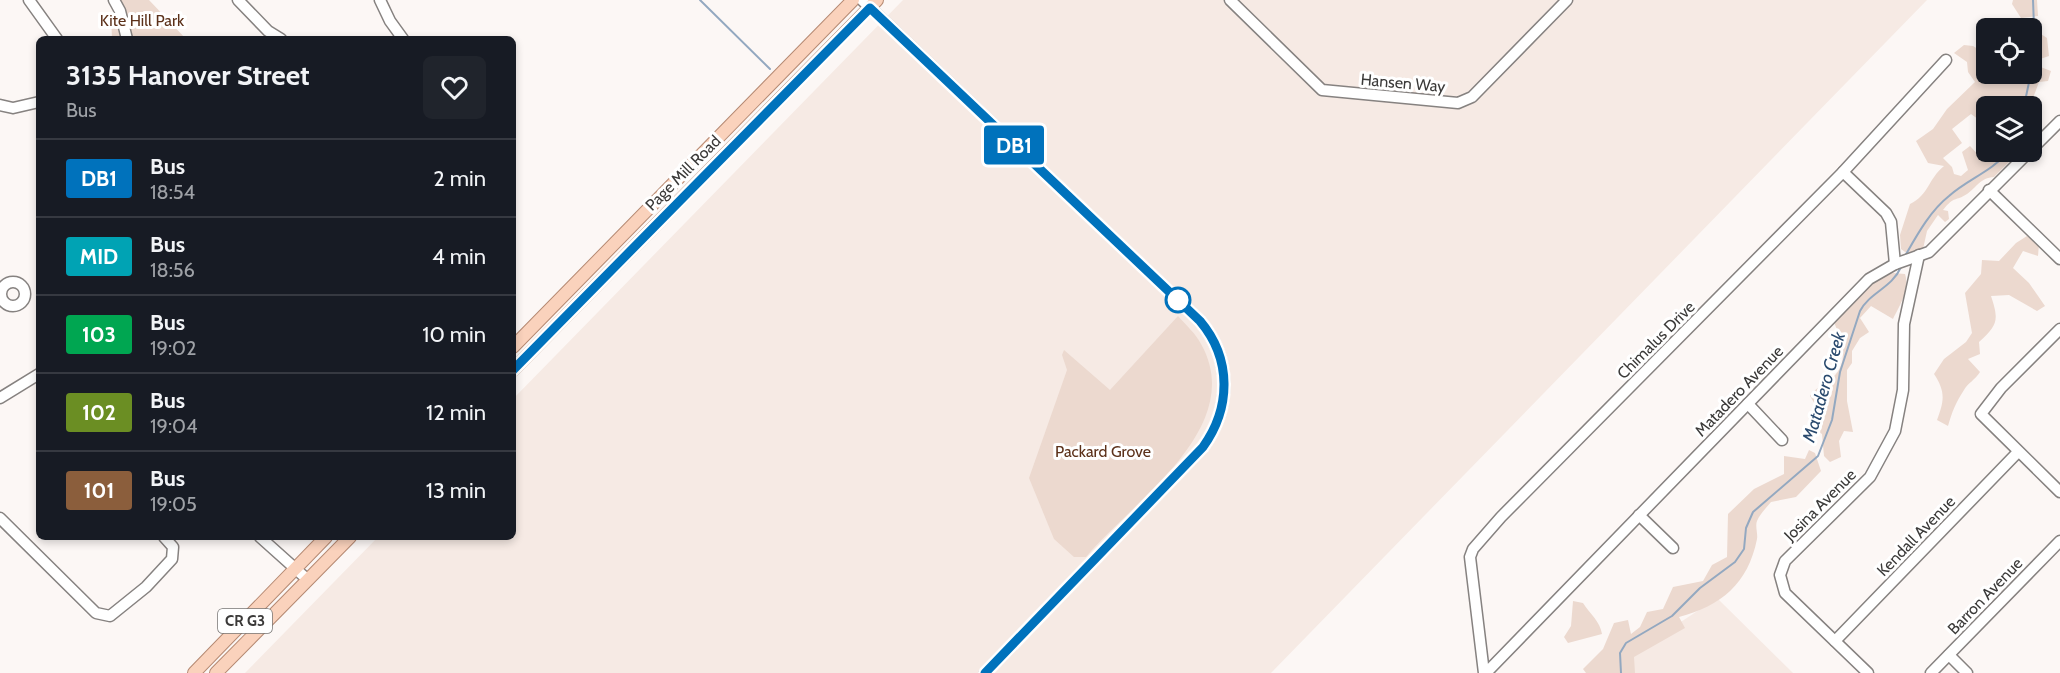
<!DOCTYPE html>
<html lang="en">
<head>
<meta charset="utf-8">
<style>
	:root { --surface:#171b24; --page:#20242c; --text:#f1f3f6; --muted:#9ea1a6; --line:#363941 }
	body { margin:0; font-family:Cabin,sans-serif; background:var(--page); color:var(--text); height:100vh; display:flex; flex-direction:column; font-size:22px; white-space:nowrap }
	* { box-sizing:border-box; margin:0 }
	p { font-size:20px; color:var(--muted) }
	.icon { flex:none; width:33px; height:33px; fill:none; stroke:currentColor; stroke-width:2; stroke-linecap:round; stroke-linejoin:round }
	.map { position:relative; flex:1; overflow:hidden }
	.sheet { position:absolute; left:36px; top:36px; width:480px; height:504px; display:flex; flex-direction:column; background:var(--surface); border-radius:9px; box-shadow:0 3px 9px #0003 }
	.sheet>* { flex:none }
	.badge { padding:0 12px; border-radius:4px; font-size:21px; line-height:39px }
	.buttons { position:absolute; left:1976px; top:18px; display:grid; gap:12px }
	.buttons a { display:grid; place-items:center; width:66px; height:66px; border-radius:9px; background:var(--surface); box-shadow:0 3px 9px #0003; font-size:30px }
	.map>.badge { position:absolute; translate:-50% -50%; box-shadow:0 0 0 3px #fff }
	.round { display:grid; place-items:center; flex:none; width:63px; height:63px; border-radius:9px; background:var(--page) }
	.summary { display:flex; align-items:center; justify-content:space-between; height:102px; padding:0 30px }
	h1 { font-size:28px; font-weight:700; line-height:45px }
	ul { padding:0; list-style:none }
	li { display:flex; align-items:center; gap:18px; height:78px; padding:0 30px; border-top:2px solid var(--line) }
	li div { flex:1 }
	li b { display:block; font-size:22px }
	li em { font-style:normal }
	li .badge { min-width:66px; font-weight:700; text-align:center }
	.map>svg:first-child { display:block }
</style>
</head>
<body>
<div class="map">
<svg width="2060" height="673" viewBox="0 0 2060 673">
	<rect width="100%" height="100%" fill="#fcf7f5"/>
	<g fill="#f6eae4">
		<path d="M903,0H1927L1271,673H245L378,537H513V399Z"/>
		<path d="M1717,598L1793,673H1633L1631,655Z"/>
	</g>
	<g fill="#ecd9cf">
		<path d="M114,0H149L186,39H112L111,15L120,11Z"/>
		<path d="M2013,0H2037L2038,16L2021,18L2012,4Z"/>
		<path d="M2020,24L2029,26L2047,38L2049,56L2031,62V28H2017Z"/>
		<path d="M1964,45L1973,46L1986,54V74H2031V67L2038,66L2051,71L2048,81L2039,82L2030,106H1986V125L1971,114L1952,129L1962,143L1943,158L1952,167L1954,174L1961,176L1968,170L1962,152L1970,146L1985,162L1996,152H2019L1994,177C1980,178 1977,187 1967,194C1955,202 1955,195 1943,210L1948,211L1949,219L1945,222L1938,215L1927,231L1923,249L1912,257L1901,249L1900,235L1910,204C1929,195 1928,179 1944,166L1928,163L1916,141L1933,129L1947,109L1975,82L1968,72L1967,62L1954,53Z"/>
		<path d="M2027,236L2039,244L2038,256L2023,251L2013,268L2029,283L2045,306L2037,311L2009,295L1991,296C1999,320 1998,325 1979,342L1980,354L1968,359L1980,372C1975,380 1968,383 1964,390C1956,402 1952,412 1948,426L1937,420C1944,401 1946,392 1934,374L1944,359L1966,342L1972,333L1965,293L1981,274L1982,260L1999,261L2016,243Z"/>
		<path d="M1893,273L1905,274C1910,289 1900,305 1893,319L1871,306L1860,318L1869,332L1860,338L1852,351V363L1847,370V401L1853,432L1844,431L1839,441L1841,457L1830,462L1824,456L1822,434L1815,429L1818,409L1810,396C1818,385 1824,386 1832,378C1851,362 1841,339 1833,320L1867,285Z"/>
		<path d="M1178,316C1186,325 1196,334 1201,344C1248,427 1132,502 1086,557H1074L1054,539L1029,478L1067,370L1062,355L1064,350L1110,390Z"/>
		<path d="M1809,450L1815,453L1821,471L1796,497L1771,502C1767,507 1760,514 1757,521C1755,526 1758,534 1757,539C1748,584 1721,606 1679,617L1685,628L1634,657L1635,673H1586L1583,669L1603,649L1614,623L1628,620L1631,634L1640,627L1647,612L1663,609L1673,587L1703,581L1712,565L1727,557L1728,514L1754,489L1784,474V456L1805,459Z"/>
		<path d="M1573,601L1583,603C1590,614 1600,621 1602,634L1568,643L1564,637L1571,626Z"/>
	</g>
	<g fill="none" stroke-linecap="round" stroke-linejoin="round">
		<g stroke="#93a8c0" stroke-width="2">
			<path d="M700,0L770,69"/>
			<path d="M2024,106L2035,54L2033,0"/>
			<path d="M1905,256C1917,235 1930,211 1949,196C1968,179 1991,172 2008,152"/>
			<path d="M1621,673L1620,653L1626,643L1672,616L1700,588L1735,562L1744,549L1746,528L1753,512L1818,456L1832,420L1840,372L1860,311C1870,292 1892,288 1901,267"/>
		</g>
		<g stroke="#868280" stroke-width="13">
			<g id="minor">
				<path d="M29,0L57,39"/>
				<path d="M114,0L120,11L127,39"/>
				<path d="M238,0L268,31L281,39"/>
				<path d="M380,0L390,21L403,39"/>
				<path d="M862,0L1200,321C1232,359 1231,408 1203,447L985,673"/>
				<path d="M1230,0L1322,90L1458,103L1472,97L1567,0"/>
				<path d="M0,105L13,108L39,102"/>
				<path d="M2031,150L2060,121"/>
				<path d="M1843,172L1886,213L1891,222L1895,264"/>
				<path d="M1989,190L2060,259"/>
				<circle cx="13" cy="294" r="12"/>
				<path d="M2060,329L2001,388L1981,414L2060,492"/>
				<path d="M0,398L39,374"/>
				<path d="M1748,404L1782,440"/>
				<path d="M1639,515L1673,548"/>
				<path d="M0,518L96,613L110,616L146,587L172,559L173,547L164,537"/>
				<path d="M260,537L308,580"/>
				<path d="M1835,641L2018,452"/>
				<path d="M1949,655L1967,673"/>
				<path d="M1484,673L1470,557L1473,549L1501,517L1843,172L1946,60"/>
				<path d="M1486,673L1869,279L1895,264L1929,252L2029,152"/>
				<path d="M1868,673L1785,593L1780,575L1785,561L1870,477L1895,431L1903,390L1904,324L1919,255"/>
				<path d="M1931,673L2060,541"/>
			</g>
		</g>
		<g stroke="#b58972" stroke-width="14">
			<g id="major">
				<path d="M513,347L853,0"/>
				<path d="M513,370L877,0"/>
				<path d="M194,673L326,537"/>
				<path d="M216,673L350,537"/>
			</g>
		</g>
		<use href="#minor" stroke="#fff" stroke-width="10"/>
		<use href="#major" stroke="#fad2bc" stroke-width="12"/>
	</g>
	<g fill="none" stroke-linecap="round" stroke-linejoin="round">
		<g stroke="#fff" stroke-width="14">
			<path id="line" d="M513,370L870,8L1200,321C1232,359 1231,408 1203,447L985,673"/>
		</g>
		<use href="#line" stroke="#0072bc" stroke-width="9"/>
	</g>
	<circle fill="#fff" stroke="#0072bc" stroke-width="3" cx="1178" cy="300" r="12"/>
	<g text-anchor="middle" dominant-baseline="central" stroke-width="6" stroke-linejoin="round" paint-order="stroke">
		<rect fill="#fff" stroke="#767574" stroke-width="1.5" x="218" y="609" width="54" height="24" rx="4.5"/>
		<g font-size="15" font-weight="bold" fill="#3b3a39">
			<text x="245" y="621">CR G3</text>
		</g>
		<g font-size="16" fill="#5c311a" stroke="#fff">
			<text x="142" y="20">Kite Hill Park</text>
			<text x="1103" y="451">Packard Grove</text>
		</g>
		<g font-size="16" fill="#3b3a39" stroke="#fff">
			<text transform="translate(1403 83) rotate(5)">Hansen Way</text>
			<text transform="translate(683 173) rotate(-45)">Page Mill Road</text>
			<text transform="translate(1656 340) rotate(-45)">Chimalus Drive</text>
			<text transform="translate(1739 391) rotate(-46)">Matadero Avenue</text>
			<text transform="translate(1820 505) rotate(-45)">Josina Avenue</text>
			<text transform="translate(1916 536) rotate(-46)">Kendall Avenue</text>
			<text transform="translate(1985 596) rotate(-46)">Barron Avenue</text>
		</g>
		<g font-size="18" font-style="italic" fill="#2a4a6e" stroke="#fff">
			<text transform="translate(1824 387) rotate(-74)">Matadero Creek</text>
		</g>
	</g>
</svg>
<div class="buttons">
<a><svg class="icon" aria-label="locate" viewBox="0 0 24 24"><circle cx="12" cy="12" r="6"/><path d="M12 2v4M12 18v4M2 12h4M18 12h4"/></svg></a>
<a><svg class="icon" aria-label="layers" viewBox="0 0 24 24"><path d="M12 4l9 5-9 5-9-5zM3 14l9 5 9-5"/></svg></a>
</div>
<b class="badge" style="left:1014px;top:145px;background:#0072bc;color:#fff">DB1</b>
<section class="sheet">
<div class="summary"><div><h1>3135 Hanover Street</h1><p>Bus</p></div><a class="round"><svg class="icon" aria-label="heart" viewBox="0 0 24 24"><path d="M12 20l-8-8c-3-5 5-10 8-4 3-6 11-1 8 4z"/></svg></a></div>
<ul>
<li><span class="badge" style="background:#0072bc;color:#fff">DB1</span><div><b>Bus</b><p>18:54</p></div><em>2 min</em></li>
<li><span class="badge" style="background:#00a3b4;color:#fff">MID</span><div><b>Bus</b><p>18:56</p></div><em>4 min</em></li>
<li><span class="badge" style="background:#00a651;color:#fff">103</span><div><b>Bus</b><p>19:02</p></div><em>10 min</em></li>
<li><span class="badge" style="background:#6b8e23;color:#fff">102</span><div><b>Bus</b><p>19:04</p></div><em>12 min</em></li>
<li><span class="badge" style="background:#8b5e3c;color:#fff">101</span><div><b>Bus</b><p>19:05</p></div><em>13 min</em></li>
</ul>
</section>
</div>
</body>
</html>
